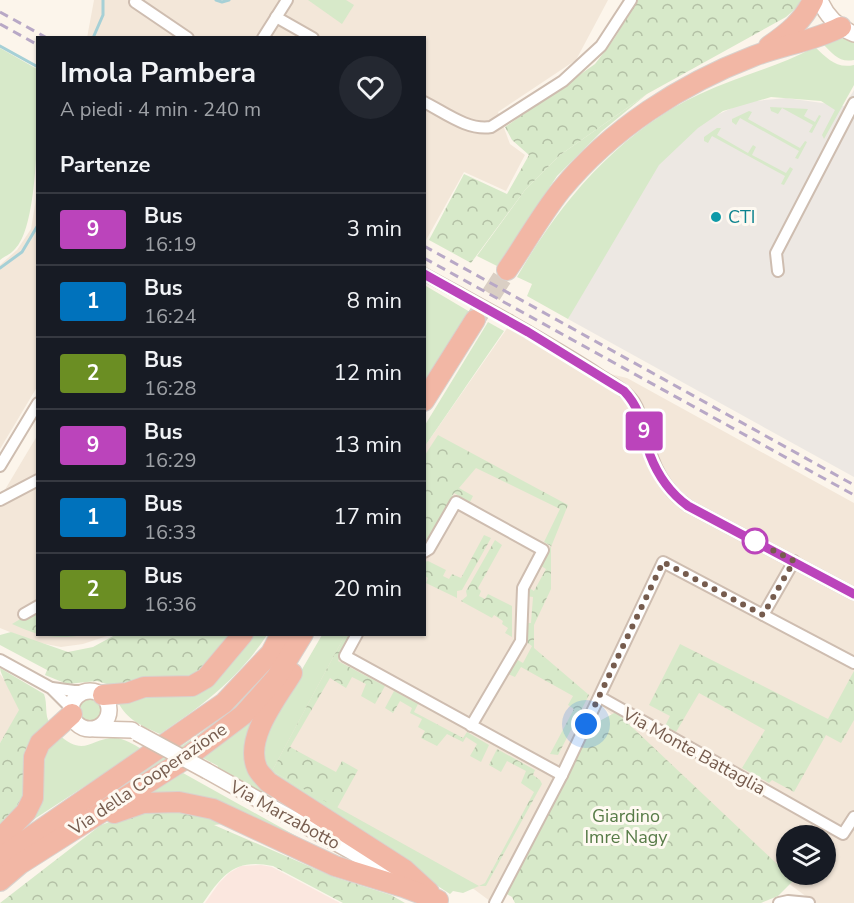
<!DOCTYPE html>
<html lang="it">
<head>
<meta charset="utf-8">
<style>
	:root { --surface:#171b24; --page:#242831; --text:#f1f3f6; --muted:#9ea1a6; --line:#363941 }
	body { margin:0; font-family:"Nunito Sans",sans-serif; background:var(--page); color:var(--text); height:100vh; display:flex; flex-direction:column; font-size:22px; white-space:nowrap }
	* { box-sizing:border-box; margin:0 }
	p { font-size:20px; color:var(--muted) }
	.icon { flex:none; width:33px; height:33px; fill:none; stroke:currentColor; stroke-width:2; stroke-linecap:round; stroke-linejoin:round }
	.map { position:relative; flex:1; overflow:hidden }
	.sheet { position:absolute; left:36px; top:36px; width:390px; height:600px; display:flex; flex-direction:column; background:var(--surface); border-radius:0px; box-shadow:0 2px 4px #0004 }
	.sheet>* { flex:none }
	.badge { padding:0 12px; border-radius:4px; font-size:21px; line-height:39px }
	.buttons { position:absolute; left:776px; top:825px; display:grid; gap:12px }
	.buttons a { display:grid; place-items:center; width:60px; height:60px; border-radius:50%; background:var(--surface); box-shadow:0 2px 4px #0004; font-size:30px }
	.you { position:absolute; width:30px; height:30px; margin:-15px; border:4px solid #fff; border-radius:50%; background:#1a73e8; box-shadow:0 0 0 9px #1a73e833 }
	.map>.badge { position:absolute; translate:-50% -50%; box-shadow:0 0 0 3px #fff }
	h2 { padding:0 24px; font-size:22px; line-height:54px }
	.round { display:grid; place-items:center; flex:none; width:63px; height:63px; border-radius:32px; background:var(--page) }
	.head { display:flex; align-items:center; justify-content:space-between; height:102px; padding:0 24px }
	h1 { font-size:28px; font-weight:700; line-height:45px }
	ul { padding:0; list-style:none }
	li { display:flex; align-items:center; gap:18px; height:72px; padding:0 24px; border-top:2px solid var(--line) }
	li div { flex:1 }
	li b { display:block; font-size:22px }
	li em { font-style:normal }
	li .badge { min-width:66px; font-weight:700; text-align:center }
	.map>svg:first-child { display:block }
</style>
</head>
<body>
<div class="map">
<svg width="854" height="903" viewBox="0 0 854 903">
	<defs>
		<pattern id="park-crowns" width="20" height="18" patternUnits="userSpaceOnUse" patternTransform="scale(1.5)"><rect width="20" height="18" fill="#d7e9c9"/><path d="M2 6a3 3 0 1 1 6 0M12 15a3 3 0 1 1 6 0" fill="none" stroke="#b3c0a5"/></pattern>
	</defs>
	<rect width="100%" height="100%" fill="#fcf5eb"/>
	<g fill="#f3e7d9" fill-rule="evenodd">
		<path d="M94,0H608L576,60L498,112L510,144L525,155L506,191L464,172L425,242L424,38H87Z"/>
		<path d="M37,193V387L0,449V265L17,250L31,229Z"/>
		<path d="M508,327L549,347L585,368L627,378L854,503V903H815L792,886L597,701L490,901L471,887L270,771L342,635L424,634L425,446ZM786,836H825V874H786Z"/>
		<path d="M37,436L38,634L110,635L83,644L61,647L35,642L0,628V498Z"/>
		<path d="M0,674L9,686L20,710L0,743Z"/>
	</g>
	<path fill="#fbe7df" d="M261,865L272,867L340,903H205L219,883L229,873L241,866Z"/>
	<path fill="#ede8e3" d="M854,90V477L568,319L651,161L706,120L745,102L786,98L844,106Z"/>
	<g fill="#d7e9c9">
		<path d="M308,0H346L354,5L342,24Z"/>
		<path d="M839,38L854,41V60C839,63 833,54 823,44Z"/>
		<path d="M815,47C827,58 836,69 854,65V85L824,139L822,135L835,110L821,101L771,97L723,111L698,128L659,165L568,319L527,296L532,284L517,277C560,202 620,131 700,94C738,76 778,67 815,47Z"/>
		<path d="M0,48L37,69C38,106 40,225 15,249C11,254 5,256 0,260Z"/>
		<path d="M647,94L602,131L557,176L497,266L477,256L525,190L560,155Z"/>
		<path d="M770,107L808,109L804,116L815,122L819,115L821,116L812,133L809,132L813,125L782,108L778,114L771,111Z"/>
		<path d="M749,111L752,112L748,119L800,148L805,141L807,142L798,159L795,158L799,151L740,118L736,125L732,122V119Z"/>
		<path d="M717,128H721L717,135L748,153L753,145L756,147L752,155L786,173L790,167L793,169L784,185L781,184L785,176L712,136L708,143L704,141V137Z"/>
		<path d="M426,286L470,312L425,381L424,289Z"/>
		<path d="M488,322L504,331L425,446V425Z"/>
		<path d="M252,635H267C238,679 203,705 160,734C142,726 127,720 118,702Z"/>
		<path d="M299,635L247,701L201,739L14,857L198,735L243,698Z"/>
		<path d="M322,635H345L272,771L479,886L463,893L453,891L450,894L268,775L263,766L265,733Z"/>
		<circle cx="91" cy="709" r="12"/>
		<path d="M264,706L247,760L359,848L217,769L218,766L203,758L245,726Z"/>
		<path d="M57,733C85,759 89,738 115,738C124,738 134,745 142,749L22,827L40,760Z"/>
		<path d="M183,773L332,856L146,796Z"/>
	</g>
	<g fill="url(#park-crowns)">
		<path d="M638,0H801L796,8L786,17L647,94L560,155L525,190L471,263L429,240L464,174L507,194L529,155L512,140L505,127L595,64L614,39Z"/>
		<path d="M438,435L568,505L551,547V589L534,625V648L589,695L558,755L550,754L574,709L568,705L573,696L521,667L515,677L508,674L516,659L523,663L532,646L525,641V623H531L533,597L526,596L529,588L534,591L546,569L541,566L551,546L544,542L560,509L476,468L459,488L473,496L470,502L454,493L425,543V455Z"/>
		<path d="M484,535L491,538L462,590L457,591V598L426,583L428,578L425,576V562L428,561L446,570L443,576L449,579L452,574L461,578Z"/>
		<path d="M495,540L502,545L478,588L481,591L479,596L485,599L488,594L512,606V637L505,633L508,628L502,624L503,621L494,615L492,618L461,601L467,596L466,591Z"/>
		<path d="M37,609L38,634L87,635C54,639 43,638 12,624Z"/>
		<path d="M11,632L68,652L93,647L115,635H233L200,672L187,678L121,685H110L97,681L67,684L45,675L47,670L0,645V635Z"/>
		<path d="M345,635H351L338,661L385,686L375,704L361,696L366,684L352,677L346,688L330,678L290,747L336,772L342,761L358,770L337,808L272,771Z"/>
		<path d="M680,644L828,719L854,671V720L841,743L826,735L794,792L772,780L769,783L742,768L765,730L699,693L676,732L665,726L670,716L649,705Z"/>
		<path d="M0,668L44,694C48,705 44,714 50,724L26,784L22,806L0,827V743L19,710C15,701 0,674 0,668Z"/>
		<path d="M394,691L418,704L414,712L463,738L467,732L489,745L481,762L470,756L477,744L466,737L463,742L447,734L437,746L421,738L425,731L418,727L422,719L410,713L412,708L400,701L393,713L385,708Z"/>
		<path d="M616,712L794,880L778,896L761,903H515L512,897L505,893L594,724Z"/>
		<path d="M497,749L535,770L533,775L540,780L542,784L486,886H479L485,883L534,792L521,783L526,771L507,761L501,772L489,765Z"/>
		<path d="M179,808L230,823L214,825L334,877L391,895L405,903H343L273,866C235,858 223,874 203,903H0L101,825L141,811Z"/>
	</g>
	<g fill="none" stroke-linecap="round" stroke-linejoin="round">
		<g stroke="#a6d0d6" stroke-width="3">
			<path d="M216,0L222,2L229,0"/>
			<path d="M93,38L103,15V0"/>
			<path d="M0,46L38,67"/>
			<path d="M0,268L22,252L38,225"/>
		</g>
		<path stroke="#dacfc4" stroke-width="20" stroke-dasharray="20 10" stroke-linecap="butt" d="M475,320L507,270"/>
		<g stroke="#cebdb0" stroke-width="14">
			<g id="street">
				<path d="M135,2L188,38"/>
				<path d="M276,17L313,38"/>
				<path d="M263,38L287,0"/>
				<path d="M424,102C444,112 468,131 491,127L563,81L601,46L631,0"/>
				<path d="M778,271L776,253L854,103"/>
				<path d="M424,274L459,293"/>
				<path d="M510,321C539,338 569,355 598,374C610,382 625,389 634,402C641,413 643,425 646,437C653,466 664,489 688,506L854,594"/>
				<path d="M0,466L38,403"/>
				<path d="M0,500L38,480"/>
				<path d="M424,552L429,549L456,502L543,550L523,588L521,641L471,726"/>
				<path d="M24,614L38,606"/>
				<path d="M763,615L794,561"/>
				<path d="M357,634L345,656L562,775"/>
				<path d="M0,660L51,688L71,708"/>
				<path d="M52,688L74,691H88"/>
				<path d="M600,697L843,834L854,817"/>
				<path d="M495,903L562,775L663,562L854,663"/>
				<path d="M779,903L788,901L809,903"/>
			</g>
		</g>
		<g stroke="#d3bfb0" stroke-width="18">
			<g id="secondary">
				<path d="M820,0C826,16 838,27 854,34"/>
				<circle cx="90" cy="710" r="19"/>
				<path d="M95,729L132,730"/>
				<path d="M207,771L406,882"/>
			</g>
		</g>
		<g stroke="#d9d1cd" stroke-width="22">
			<g id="highway">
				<path d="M769,46C788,33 803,21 813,0"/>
				<path d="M507,270C525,244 541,215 561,190C611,129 681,84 754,56C783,45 814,41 841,27"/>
				<path d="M424,401L475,320"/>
				<path d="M292,673C277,698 244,738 257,768C259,773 265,778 268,782L405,870L429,892"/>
				<path d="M103,695L127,693L144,687L192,686L206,678L243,634"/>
				<path d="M114,813L143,803L179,802L213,809L335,866L403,887L438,900"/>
				<path d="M0,839L26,812L33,798L34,757L40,743L72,714"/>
				<path d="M0,858L224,703L271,653L281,634"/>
				<path d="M0,881L20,864L182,761L243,715L276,678L303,634"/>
			</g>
		</g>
		<use href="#street" stroke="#fff" stroke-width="10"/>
		<use href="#secondary" stroke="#fff" stroke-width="15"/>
		<use href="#highway" stroke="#f2b7a5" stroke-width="20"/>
		<g stroke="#b8a8c6" stroke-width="3" stroke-dasharray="9 6" stroke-linecap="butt">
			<path d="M0,12L47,38"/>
			<path d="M0,24L38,45"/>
			<path d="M424,246L854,485"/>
			<path d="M424,258L854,495"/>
		</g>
		<g stroke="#cebdb0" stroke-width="14" stroke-linecap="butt">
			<path id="street-bridge" d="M459,293L510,321"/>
		</g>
		<g stroke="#d3bfb0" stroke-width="18" stroke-linecap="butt">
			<path id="secondary-bridge" d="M137,733L207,771"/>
		</g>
		<use href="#street-bridge" stroke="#fff" stroke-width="10"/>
		<use href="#secondary-bridge" stroke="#fff" stroke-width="15"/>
	</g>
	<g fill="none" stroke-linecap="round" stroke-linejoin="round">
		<g stroke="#fff" stroke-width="14">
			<path id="line" d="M424,274L528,332L624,391C643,411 642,430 650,455C658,476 670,493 688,506L854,594"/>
		</g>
		<use href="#line" stroke="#b4b" stroke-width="9"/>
		<path stroke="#765c4e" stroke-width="6" stroke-dasharray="0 10.8" d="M586,724L663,562L763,615L794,561L755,541"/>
	</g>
	<circle fill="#0f9aa8" stroke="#fef9f1" stroke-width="2" cx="716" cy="217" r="6"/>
	<circle fill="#fff" stroke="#b4b" stroke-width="3" cx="755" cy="541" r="12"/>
	<g text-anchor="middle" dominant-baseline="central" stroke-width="6" stroke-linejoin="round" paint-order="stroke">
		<g font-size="18" fill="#0d838f" stroke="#fef9f1" text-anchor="start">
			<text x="728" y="217">CTI</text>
		</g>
		<g font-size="18" fill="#765c4e" stroke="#fef9f1">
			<text transform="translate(694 751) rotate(29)">Via Monte Battaglia</text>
			<text transform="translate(148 779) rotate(-34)">Via della Cooperazione</text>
			<text transform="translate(285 815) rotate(29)">Via Marzabotto</text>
		</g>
		<g font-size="18" fill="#577b47" stroke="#fef9f1">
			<text x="626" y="816">Giardino<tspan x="626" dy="21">Imre Nagy</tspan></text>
		</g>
	</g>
</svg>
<div class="buttons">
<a><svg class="icon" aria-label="layers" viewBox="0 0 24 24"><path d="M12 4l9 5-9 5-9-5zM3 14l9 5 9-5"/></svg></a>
</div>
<div class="you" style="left:586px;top:724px"></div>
<b class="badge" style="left:644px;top:431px;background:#b4b;color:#fff">9</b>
<section class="sheet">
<div class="head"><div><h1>Imola Pambera</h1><p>A piedi · 4 min · 240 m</p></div><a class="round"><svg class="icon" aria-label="heart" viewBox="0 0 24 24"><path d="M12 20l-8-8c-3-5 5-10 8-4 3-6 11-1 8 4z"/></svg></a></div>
<h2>Partenze</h2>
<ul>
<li><span class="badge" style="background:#b4b;color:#fff">9</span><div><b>Bus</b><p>16:19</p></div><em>3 min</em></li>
<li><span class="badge" style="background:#0072bc;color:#fff">1</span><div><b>Bus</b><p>16:24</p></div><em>8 min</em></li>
<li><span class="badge" style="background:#6b8e23;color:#fff">2</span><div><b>Bus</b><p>16:28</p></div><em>12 min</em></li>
<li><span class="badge" style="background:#b4b;color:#fff">9</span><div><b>Bus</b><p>16:29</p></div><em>13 min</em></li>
<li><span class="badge" style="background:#0072bc;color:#fff">1</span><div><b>Bus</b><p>16:33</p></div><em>17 min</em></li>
<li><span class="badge" style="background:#6b8e23;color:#fff">2</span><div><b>Bus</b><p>16:36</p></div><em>20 min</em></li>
</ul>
</section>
</div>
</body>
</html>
